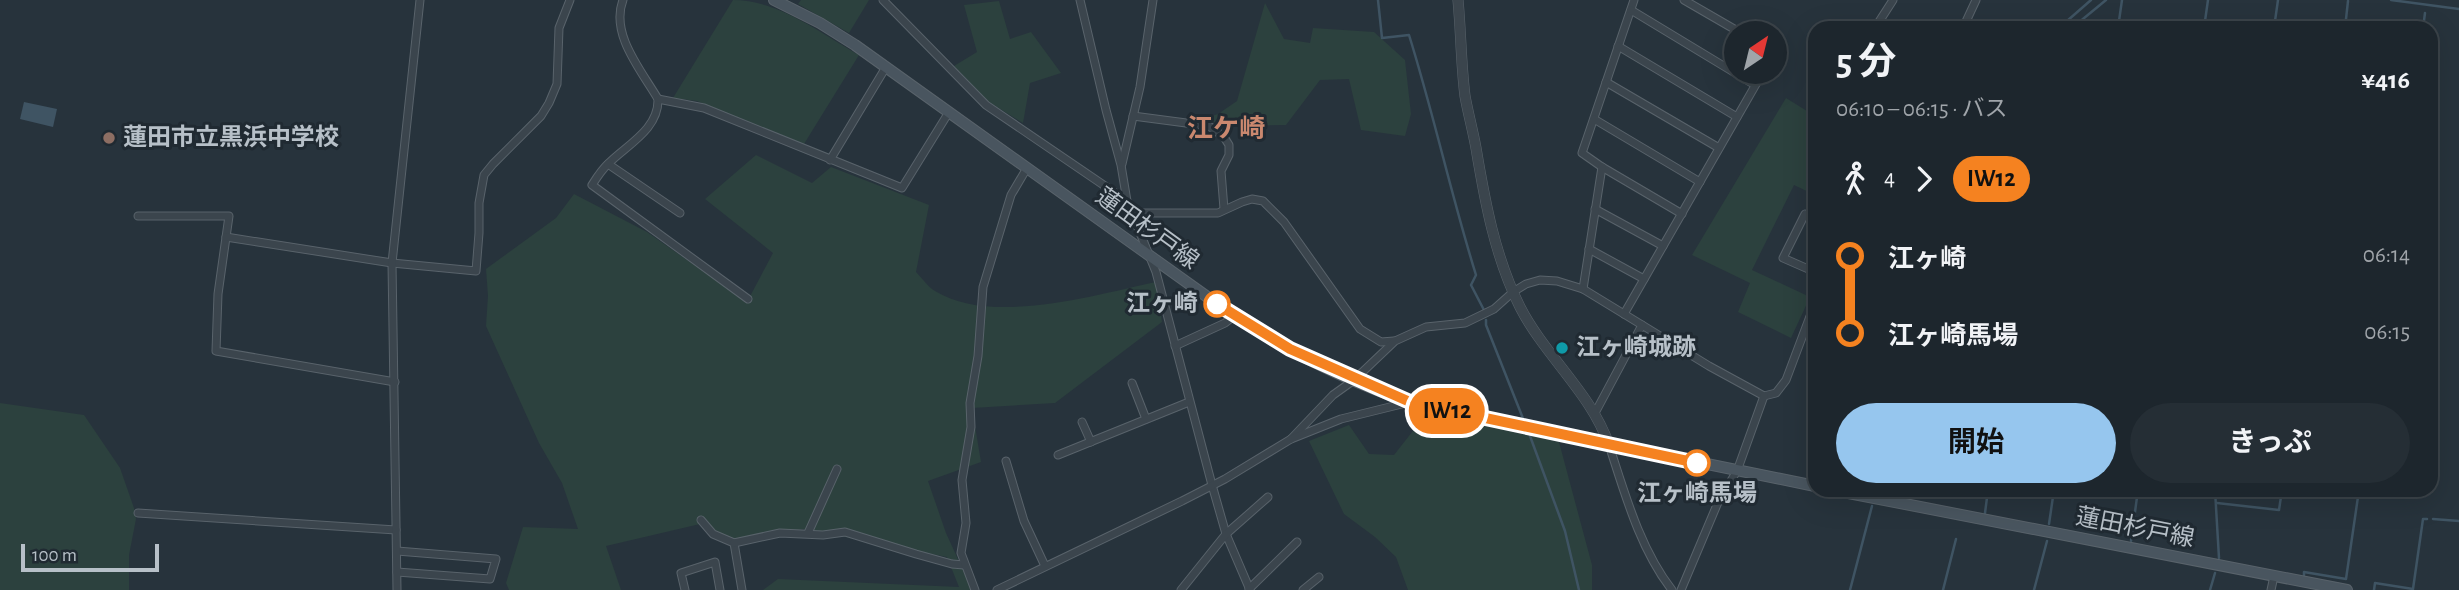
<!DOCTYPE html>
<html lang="ja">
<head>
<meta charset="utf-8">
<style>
	:root { --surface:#1d262d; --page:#252e35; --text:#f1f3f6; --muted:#a0a5aa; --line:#3b4349; --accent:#96c6ee }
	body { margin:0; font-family:"Alegreya Sans","Noto Sans JP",sans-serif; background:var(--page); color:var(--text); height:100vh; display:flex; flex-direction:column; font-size:26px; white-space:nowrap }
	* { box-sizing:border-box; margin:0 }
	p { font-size:23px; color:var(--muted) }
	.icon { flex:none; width:38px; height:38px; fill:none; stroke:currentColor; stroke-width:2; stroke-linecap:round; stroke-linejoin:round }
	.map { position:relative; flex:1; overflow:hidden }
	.side { position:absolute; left:1808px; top:21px; width:630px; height:476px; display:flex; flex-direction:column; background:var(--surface); border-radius:21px; box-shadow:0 7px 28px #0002,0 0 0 2px var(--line) }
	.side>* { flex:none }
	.badge { padding:0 14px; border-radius:23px; font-size:24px; line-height:46px }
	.needle { width:46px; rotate:35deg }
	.tools { position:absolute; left:1724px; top:21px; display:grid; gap:14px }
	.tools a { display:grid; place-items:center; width:63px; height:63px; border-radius:50%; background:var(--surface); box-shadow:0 7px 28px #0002,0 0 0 2px var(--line); font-size:35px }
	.scale { position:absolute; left:21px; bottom:18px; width:138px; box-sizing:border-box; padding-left:7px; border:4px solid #b7c0c8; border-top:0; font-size:19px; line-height:24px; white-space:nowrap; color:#b7c0c8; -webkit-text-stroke:5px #202a32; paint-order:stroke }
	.map>.badge { position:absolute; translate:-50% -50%; box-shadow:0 0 0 4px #fff }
	.legs { display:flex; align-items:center; gap:10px; height:77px; padding:0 28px; font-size:23px }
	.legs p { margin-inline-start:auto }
	.head { display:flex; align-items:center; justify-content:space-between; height:119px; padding:0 28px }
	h1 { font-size:38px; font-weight:700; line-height:52px }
	.button { display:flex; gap:14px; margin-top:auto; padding:14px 28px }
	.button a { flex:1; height:80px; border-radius:42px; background:var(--accent); color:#111; font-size:28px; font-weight:700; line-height:80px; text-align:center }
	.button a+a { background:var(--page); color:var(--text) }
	ul { padding:0 28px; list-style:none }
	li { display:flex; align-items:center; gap:24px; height:77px; font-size:26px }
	li i { display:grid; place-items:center; width:10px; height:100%; margin:0 9px; background:currentColor }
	li i::after { content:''; width:18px; height:18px; margin:-9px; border:5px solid; border-radius:50%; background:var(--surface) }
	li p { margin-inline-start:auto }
	li:first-child i { background:linear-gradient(#0000 50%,currentColor 0) }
	li:last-child i { background:linear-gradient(currentColor 50%,#0000 0) }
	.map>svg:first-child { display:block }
</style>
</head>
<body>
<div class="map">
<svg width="2459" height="590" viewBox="0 0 2459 590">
	<rect width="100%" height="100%" fill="#27333c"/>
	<g fill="#2c413e">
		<path d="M733,0C779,0 820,33 859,55L804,144L697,101L673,98Z"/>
		<path d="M801,0H869L849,33L798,4Z"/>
		<path d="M999,1L1010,39L1031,32L1061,73L1030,83L1023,123L987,101L954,66L977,52L964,5Z"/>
		<path d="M1265,3L1284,39L1310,43L1313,28L1374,32L1405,60L1411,114L1405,136L1361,130L1349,79L1320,80L1286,125L1237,126L1200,120L1218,114L1237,101Z"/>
		<path d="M1786,98L1815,116V195L1794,185L1752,270L1810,297L1791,338L1738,312L1750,283L1692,255Z"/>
		<path d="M756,155L812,183L831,167L929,205L916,272C922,278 928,287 935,291C992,326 1094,295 1156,282L1162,322L1055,403L972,408L981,462L928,481L946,533L972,590H763L778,579L959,587L947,557L804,529L732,543L700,524L606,546L621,590H509L506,583L523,527L578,529L562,483L539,443L486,326L488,296L486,269L556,218L574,194L647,232L747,302L773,253L705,199Z"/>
		<path d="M0,403L84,415L120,468L134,508L136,519L129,555V590H0Z"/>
		<path d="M1427,413L1559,442L1592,565V590H1408L1396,557L1375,537L1344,514L1309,441L1349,425L1369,454L1394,455Z"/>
	</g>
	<path fill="#3f5463" d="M24,102L57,109L53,127L20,119Z"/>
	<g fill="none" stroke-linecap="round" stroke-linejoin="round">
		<g stroke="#3f5463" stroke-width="2.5">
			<path d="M1378,0L1382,38L1409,35C1434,115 1451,195 1476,275L1471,285L1485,312"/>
			<path d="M2391,0L2459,9"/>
			<path d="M2059,28L2091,0"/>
			<path d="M2072,28L2106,0"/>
			<path d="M2118,28L2122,0"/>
			<path d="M2204,28L2208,0"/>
			<path d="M2274,28L2278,0"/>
			<path d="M2345,28L2348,1"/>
			<path d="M2423,28L2425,13"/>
			<path d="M1486,320V325L1524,421"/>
			<path d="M1530,436L1565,531L1579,590"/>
			<path d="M2215,490L2219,558"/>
			<path d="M1876,491L1877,490"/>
			<path d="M2217,503L2279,510L2282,490"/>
			<path d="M1985,513L1988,490"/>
			<path d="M2433,519L2459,521"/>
			<path d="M2049,524L2054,490"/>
			<path d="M2131,541L2138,490"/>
			<path d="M2304,575V572L2346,579L2359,490"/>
			<path d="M1850,590L1872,506"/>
			<path d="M1943,590L1956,539"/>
			<path d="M2034,590L2047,541"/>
			<path d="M2210,590L2215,573"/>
			<path d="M2374,590L2375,583L2413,589L2423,519H2427"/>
		</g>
		<g stroke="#59636b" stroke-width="9">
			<g id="minor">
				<path d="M623,0C610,34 641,70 658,99C659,129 627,145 609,163C602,169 597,177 592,185L748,299"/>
				<path d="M883,0L986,105L1127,201"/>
				<path d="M1080,0L1106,110L1121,165L1127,201L1156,272L1212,485L1226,534L1250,590"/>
				<path d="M1634,0L1582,153L1602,167L1682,214"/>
				<path d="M1684,0L1741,33"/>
				<path d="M1631,10L1755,85"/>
				<path d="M1875,28L1893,0"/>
				<path d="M1963,28L1976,0"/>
				<path d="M1618,46L1737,117"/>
				<path d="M1606,82L1719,148"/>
				<path d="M658,99L704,108L902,188L949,112"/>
				<path d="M1133,116L1209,126L1224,137L1229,145V155L1221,171L1224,209"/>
				<path d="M1594,119L1700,182"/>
				<path d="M830,160L886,67"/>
				<path d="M608,164L680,213"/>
				<path d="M1122,164L1140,87L1153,0"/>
				<path d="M1595,209L1663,246"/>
				<path d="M1133,213H1218L1242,202L1252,199L1263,201L1284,222L1360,329L1381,342L1394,341"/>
				<path d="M138,216H229L218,294L216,351L395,382"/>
				<path d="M1815,220L1805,214L1783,258L1815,272"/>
				<path d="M226,237L392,263L476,271L479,233V203L484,175L493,164L541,116L549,103L557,84L559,28L570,0"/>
				<path d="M1589,249L1644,279"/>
				<path d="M1583,289L1602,167"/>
				<path d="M1624,314L1763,72"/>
				<path d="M1642,325L1709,366L1764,396L1776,393L1786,380L1815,303"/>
				<path d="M1175,346L1225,323L1234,316"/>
				<path d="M1132,383L1146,419"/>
				<path d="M1082,422L1091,442"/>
				<path d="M1291,439L1333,395L1354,380L1395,341L1426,327L1465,323L1494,309L1513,292L1526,284L1540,280L1557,281L1583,289L1642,325L1595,413"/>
				<path d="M1609,445C1625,494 1640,549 1672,590"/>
				<path d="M1058,455L1189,402"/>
				<path d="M1006,461L1024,521L1045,566"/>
				<path d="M138,513L396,530"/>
				<path d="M701,520L713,534L734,543L742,590"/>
				<path d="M808,533L837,469"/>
				<path d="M734,543L780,533L823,535L845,532L916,554L952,564L964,565"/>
				<path d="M397,551L496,559L490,579L397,572"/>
				<path d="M1249,589L1297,542"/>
				<path d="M397,590L392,263L420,0"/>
				<path d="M685,590L681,573L715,562L720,590"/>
				<path d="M975,590L961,553L966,523L962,480L971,427L970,403L978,356L983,287L1011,195L1027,168"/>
				<path d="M997,590L1182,501L1225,479L1291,439L1341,419L1410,402"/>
				<path d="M1181,590L1226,534L1268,497"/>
				<path d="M1303,590L1319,577"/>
				<path d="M1681,590L1719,500L1737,471L1764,396"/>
				<path d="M2271,590L2274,576"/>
			</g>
		</g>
		<g stroke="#59636b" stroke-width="11">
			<path id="tertiary" d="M1458,0C1461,32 1461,64 1465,96C1468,113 1473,131 1476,148C1485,202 1495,257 1520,307C1545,356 1591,393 1609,445"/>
		</g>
		<g stroke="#59636b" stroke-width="12">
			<g id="secondary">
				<path d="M774,0L820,23L855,45L1234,316C1295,355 1363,390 1433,408L1815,486"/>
				<path d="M1833,490L2347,590"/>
			</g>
		</g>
		<use href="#minor" stroke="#3b454d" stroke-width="7"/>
		<use href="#tertiary" stroke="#3b454d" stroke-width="10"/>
		<use href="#secondary" stroke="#49555f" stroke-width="10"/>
	</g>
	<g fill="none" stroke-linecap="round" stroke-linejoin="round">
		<g stroke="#fff" stroke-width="16">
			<path id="line-1" d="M1217,304L1290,349L1410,402L1697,463"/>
		</g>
		<use href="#line-1" stroke="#f58220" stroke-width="10"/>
	</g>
	<circle fill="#8d6e63" stroke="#202a32" stroke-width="2.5" cx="109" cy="138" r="7"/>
	<g fill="#fff" stroke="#f58220" stroke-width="3.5">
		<circle cx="1217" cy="304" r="12"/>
		<circle cx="1697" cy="463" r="12"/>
	</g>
	<circle fill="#0f9aa8" stroke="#202a32" stroke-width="2.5" cx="1562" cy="348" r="7"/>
	<g text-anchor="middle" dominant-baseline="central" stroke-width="6" stroke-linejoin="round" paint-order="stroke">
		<g font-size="24" font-weight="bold" fill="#b7c0c8" stroke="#202a32" text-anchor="start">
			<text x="123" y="138">蓮田市立黒浜中学校</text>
			<text x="1576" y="348">江ヶ崎城跡</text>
		</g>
		<g font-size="24" fill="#b7c0c8" stroke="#202a32">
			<text transform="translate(1147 229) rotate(36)">蓮田杉戸線</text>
			<text transform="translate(2135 528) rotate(11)">蓮田杉戸線</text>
		</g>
		<g font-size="24" font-weight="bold" fill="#b7c0c8" stroke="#202a32" text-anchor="end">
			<text x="1198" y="304">江ヶ崎</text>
			<text x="1697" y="494" text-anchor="middle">江ヶ崎馬場</text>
		</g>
		<g font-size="26" font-weight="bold" fill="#ca886f" stroke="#202a32">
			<text x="1226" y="129">江ケ崎</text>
		</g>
	</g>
</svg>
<div class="tools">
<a><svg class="needle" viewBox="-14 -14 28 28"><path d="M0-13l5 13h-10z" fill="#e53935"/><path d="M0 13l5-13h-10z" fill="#a0a5aa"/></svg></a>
</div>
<div class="scale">100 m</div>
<b class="badge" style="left:1447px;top:411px;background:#f58220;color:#111">IW12</b>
<section class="side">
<div class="head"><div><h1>5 分</h1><p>06:10 – 06:15 · バス</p></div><b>¥416</b></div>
<div class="legs"><svg class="icon" aria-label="walk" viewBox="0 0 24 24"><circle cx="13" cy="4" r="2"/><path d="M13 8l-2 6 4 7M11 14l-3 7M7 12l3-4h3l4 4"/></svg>4<svg class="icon" aria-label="forward" viewBox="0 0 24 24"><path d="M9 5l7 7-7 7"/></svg><b class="badge" style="background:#f58220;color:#111">IW12</b></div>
<ul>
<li><i style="color:#f58220"></i><b>江ヶ崎</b><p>06:14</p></li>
<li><i style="color:#f58220"></i><b>江ヶ崎馬場</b><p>06:15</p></li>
</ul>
<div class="button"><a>開始</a><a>きっぷ</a></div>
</section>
</div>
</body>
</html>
